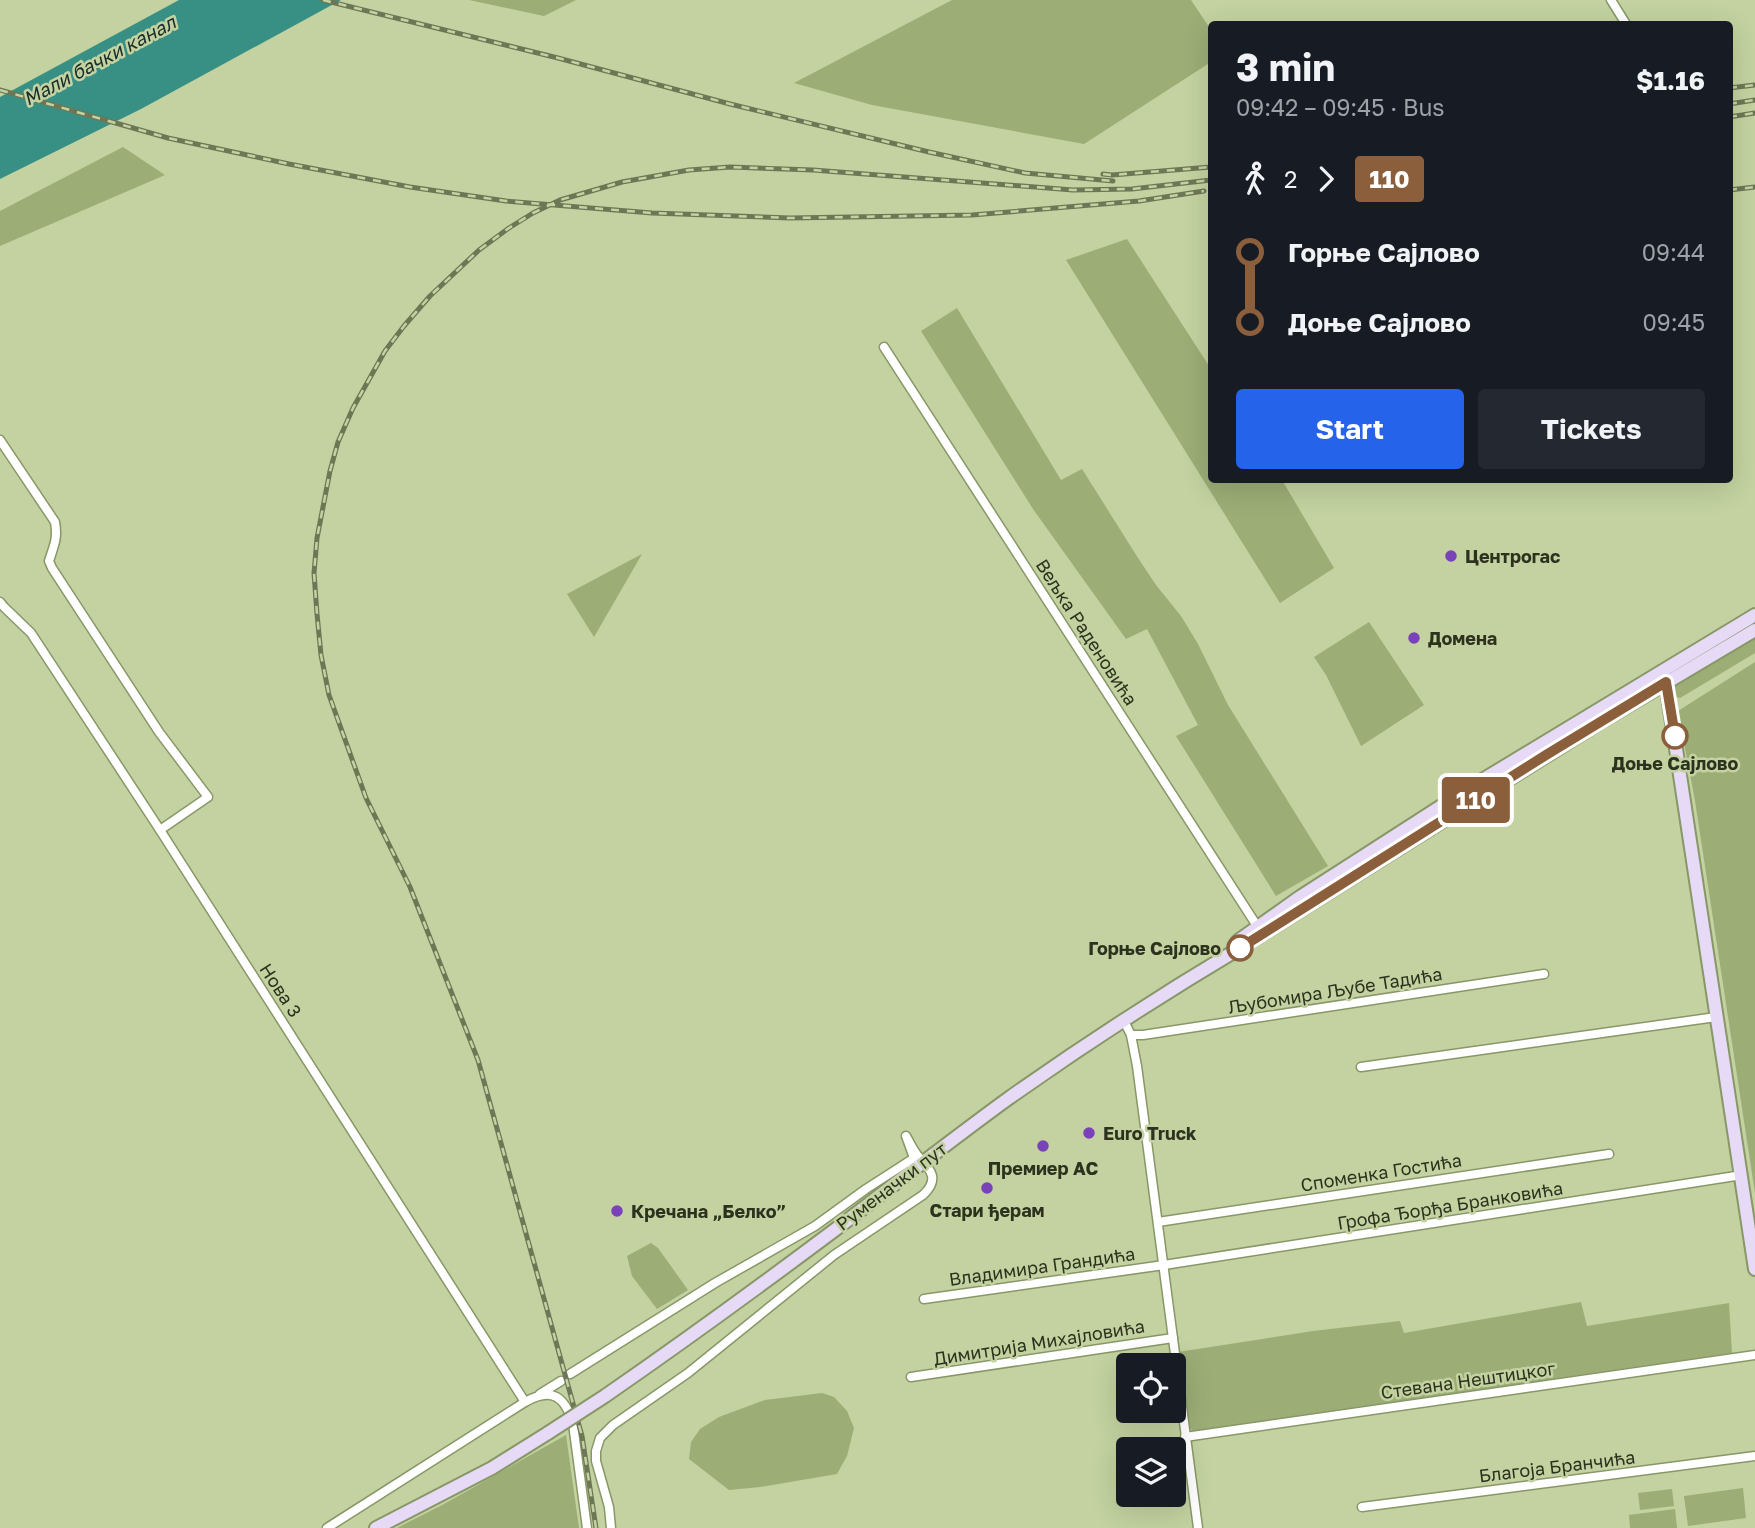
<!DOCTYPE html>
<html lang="en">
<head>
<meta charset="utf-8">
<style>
	:root { --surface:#171b24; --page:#242831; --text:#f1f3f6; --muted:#9ea1a6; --accent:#2563eb }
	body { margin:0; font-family:"Golos Text",sans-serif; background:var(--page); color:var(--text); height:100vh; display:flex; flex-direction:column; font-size:26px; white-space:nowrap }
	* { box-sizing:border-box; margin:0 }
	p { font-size:23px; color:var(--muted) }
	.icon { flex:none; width:38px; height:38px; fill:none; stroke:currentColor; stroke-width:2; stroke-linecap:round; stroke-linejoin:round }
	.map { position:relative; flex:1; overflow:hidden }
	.panel { position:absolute; left:1208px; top:21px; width:525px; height:462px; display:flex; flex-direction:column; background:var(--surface); border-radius:7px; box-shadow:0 7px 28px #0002 }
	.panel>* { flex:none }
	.badge { padding:0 14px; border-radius:5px; font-size:24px; line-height:46px }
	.fabs { position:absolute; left:1116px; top:1353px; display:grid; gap:14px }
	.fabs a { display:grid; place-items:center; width:70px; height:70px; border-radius:7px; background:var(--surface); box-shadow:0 7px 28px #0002; font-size:35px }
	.map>.badge { position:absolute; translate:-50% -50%; box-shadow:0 0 0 4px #fff }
	.legs { display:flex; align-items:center; gap:10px; height:77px; padding:0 28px; font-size:23px }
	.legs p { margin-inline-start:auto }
	.head { display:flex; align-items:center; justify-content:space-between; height:119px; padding:0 28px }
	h1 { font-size:38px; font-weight:700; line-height:52px }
	.primary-button { display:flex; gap:14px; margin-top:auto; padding:14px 28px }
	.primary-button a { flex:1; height:80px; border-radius:7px; background:var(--accent); color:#fff; font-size:28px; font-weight:700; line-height:80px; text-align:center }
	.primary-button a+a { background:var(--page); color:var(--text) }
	ul { padding:0 28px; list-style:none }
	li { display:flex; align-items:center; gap:24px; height:70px; font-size:26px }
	li i { display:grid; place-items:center; width:10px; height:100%; margin:0 9px; background:currentColor }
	li i::after { content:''; width:18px; height:18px; margin:-9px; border:5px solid; border-radius:50%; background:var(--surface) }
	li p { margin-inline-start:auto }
	li:first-child i { background:linear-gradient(#0000 50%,currentColor 0) }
	li:last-child i { background:linear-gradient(currentColor 50%,#0000 0) }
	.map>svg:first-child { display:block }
</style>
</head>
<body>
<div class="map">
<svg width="1755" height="1528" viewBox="0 0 1755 1528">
	<rect width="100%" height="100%" fill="#c3d2a0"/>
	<g fill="#9cad76">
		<path d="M469,0H576L544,16Z"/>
		<path d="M952,0H1191L1211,30V62L1084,144L872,105L794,83Z"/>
		<path d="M123,147L165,175L0,246V211Z"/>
		<path d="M1127,239L1211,369V480H1282L1334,568L1280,603L1066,260Z"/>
		<path d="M957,308L1061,480L1082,469L1138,558L1156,585L1181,616L1198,644L1228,705L1328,866L1276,896L1176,736L1198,725L1147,629L1126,639L1033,509L921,331Z"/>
		<path d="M642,554L594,637L567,594Z"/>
		<path d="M1369,622L1424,705L1361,746L1326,675L1314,657Z"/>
		<path d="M1755,636V653L1680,698L1673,696L1672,689L1675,685Z"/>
		<path d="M1755,662V1193L1695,801L1678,711Z"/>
		<path d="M651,1243L658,1248L688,1290L657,1309L632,1276L627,1256Z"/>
		<path d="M1581,1302L1587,1326L1729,1303L1732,1353L1197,1431L1192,1430L1187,1425L1178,1352L1313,1331L1400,1321L1404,1333Z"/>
		<path d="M822,1393L834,1397L847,1411L854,1428L847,1456L837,1474L760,1487L729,1490L689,1459L691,1442L700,1429L719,1417L765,1400Z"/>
		<path d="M566,1435L579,1528H397L444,1504Z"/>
		<path d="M1743,1488L1746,1518L1688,1526L1684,1496Z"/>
		<path d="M1672,1489L1674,1506L1640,1510L1638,1493Z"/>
		<path d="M1675,1509L1677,1528H1630L1629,1515Z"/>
	</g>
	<path fill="#379083" d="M179,0H341L141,109L0,179V97Z"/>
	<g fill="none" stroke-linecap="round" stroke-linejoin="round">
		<g stroke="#889767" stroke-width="11">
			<g id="street">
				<path d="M1611,0L1626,24"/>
				<path d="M884,347L1259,929"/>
				<path d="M0,440L55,522C58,539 54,545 49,561L52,568L159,732L208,797L160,830"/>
				<path d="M0,602L4,607L31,633L160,830L525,1402"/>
				<path d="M1124,1021L1131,1035L1137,1066L1198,1528"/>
				<path d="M1131,1035H1143L1544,974"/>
				<path d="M1361,1067L1716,1017"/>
				<path d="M1158,1222L1609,1154"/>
				<path d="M924,1299L1164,1265L1742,1175"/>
				<path d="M570,1374L715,1283L815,1226L866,1189L914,1158L906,1136C910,1143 913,1150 918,1156C931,1170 940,1179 923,1195L834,1255L688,1373L613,1425L600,1438L596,1451V1461L609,1507L611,1528"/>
				<path d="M911,1377L1173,1338"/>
				<path d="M540,1394L561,1381"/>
				<path d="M1185,1437L1755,1355"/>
				<path d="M1362,1507L1755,1456"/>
				<path d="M327,1528L525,1402C552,1387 565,1396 573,1424L587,1528"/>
			</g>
		</g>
		<g stroke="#889767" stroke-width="16">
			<g id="secondary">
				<path d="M1666,683L1755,1269"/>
				<path d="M1238,941L1300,897L1474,785L1755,615"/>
				<path d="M605,1396C683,1342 760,1286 836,1229C894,1185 951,1140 1009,1098C1084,1045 1161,995 1240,948L1602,721L1755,630"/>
				<path d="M376,1528L492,1468L548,1433"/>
			</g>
		</g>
		<use href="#street" stroke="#fff" stroke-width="8"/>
		<use href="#secondary" stroke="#e6daf7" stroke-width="12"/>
		<g stroke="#6d7756" stroke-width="5">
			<g id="rail">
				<path d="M323,0L558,58L730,104L929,152L1025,173L1113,181"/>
				<path d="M1729,88L1755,85"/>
				<path d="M0,90L168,138L289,164L410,187L506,201L652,213L790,218L972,215L1139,201L1204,191"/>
				<path d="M1729,104L1755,100"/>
				<path d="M1729,117L1755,113"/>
				<path d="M1103,174L1112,175L1211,167"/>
				<path d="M1729,190L1755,187"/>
				<path d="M596,1528L582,1436L478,1060L410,887L366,798L329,695L321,655L317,614L314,573L317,538L330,471L338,442L353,408L385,351L404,326L430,296L479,250L509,228L533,213L560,200L622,182L689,170L730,167L813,170L1073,190L1132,189L1211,180"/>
			</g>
		</g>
		<use href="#rail" stroke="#c3d2a0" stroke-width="2.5" stroke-dasharray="8" stroke-linecap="butt"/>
		<g stroke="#889767" stroke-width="16" stroke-linecap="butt">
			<path id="secondary-bridge" d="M548,1433L605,1396"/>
		</g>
		<use href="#secondary-bridge" stroke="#e6daf7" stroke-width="12"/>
	</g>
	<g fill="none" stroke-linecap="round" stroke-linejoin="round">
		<g stroke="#fff" stroke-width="16">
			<path id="line-1" d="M1240,948L1546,755L1666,682L1675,736"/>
		</g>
		<use href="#line-1" stroke="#8b5e3c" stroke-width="10"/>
	</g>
	<g fill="#7a42b9" stroke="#c3d2a0" stroke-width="2.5">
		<circle cx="1451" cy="556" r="7"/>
		<circle cx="1414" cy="638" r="7"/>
		<circle cx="1089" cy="1133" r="7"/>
		<circle cx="1043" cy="1146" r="7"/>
		<circle cx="987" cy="1188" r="7"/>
		<circle cx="617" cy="1211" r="7"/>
	</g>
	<g fill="#fff" stroke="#8b5e3c" stroke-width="3.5">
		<circle cx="1675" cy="736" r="12"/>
		<circle cx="1240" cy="948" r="12"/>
	</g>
	<g text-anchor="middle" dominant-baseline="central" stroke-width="5" stroke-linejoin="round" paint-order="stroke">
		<g font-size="18" font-weight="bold" fill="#2c321e" stroke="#c3d2a0" text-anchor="start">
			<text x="1465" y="556">Центрогас</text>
			<text x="1428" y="638">Домена</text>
			<text x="1103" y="1133">Euro Truck</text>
			<text x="1043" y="1168" text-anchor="middle">Премиер АС</text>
			<text x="987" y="1210" text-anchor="middle">Стари ђерам</text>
			<text x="631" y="1211">Кречана „Белко”</text>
		</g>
		<g font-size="18" fill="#2c321e" stroke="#c3d2a0">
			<text transform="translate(1087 632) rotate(57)">Вељка Раденовића</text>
			<text transform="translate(281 990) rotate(57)">Нова 3</text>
			<text transform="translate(1335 990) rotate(-9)">Љубомира Љубе Тадића</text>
			<text transform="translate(1381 1172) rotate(-9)">Споменка Гостића</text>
			<text transform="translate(891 1186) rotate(-37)">Руменачки пут</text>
			<text transform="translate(1450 1205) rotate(-9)">Грофа Ђорђа Бранковића</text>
			<text transform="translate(1042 1266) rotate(-8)">Владимира Грандића</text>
			<text transform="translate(1039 1342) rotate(-9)">Димитрија Михајловића</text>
			<text transform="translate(1468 1380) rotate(-8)">Стевана Нештицког</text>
			<text transform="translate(1557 1466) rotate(-7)">Благоја Бранчића</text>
		</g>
		<g font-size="18" font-weight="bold" fill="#2c321e" stroke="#c3d2a0">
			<text x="1675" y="763">Доње Сајлово</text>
			<text x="1221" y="948" text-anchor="end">Горње Сајлово</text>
		</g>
		<g font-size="19" font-style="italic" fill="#192e2a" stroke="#c3d2a0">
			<text transform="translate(99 60) rotate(-28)">Мали бачки канал</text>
		</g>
	</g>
</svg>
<div class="fabs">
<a><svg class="icon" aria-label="locate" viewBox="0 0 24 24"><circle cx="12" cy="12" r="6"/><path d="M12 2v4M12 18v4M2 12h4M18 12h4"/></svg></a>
<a><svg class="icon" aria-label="layers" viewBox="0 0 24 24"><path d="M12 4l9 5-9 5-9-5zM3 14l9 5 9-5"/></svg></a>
</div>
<b class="badge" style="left:1476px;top:800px;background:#8b5e3c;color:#fff">110</b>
<section class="panel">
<div class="head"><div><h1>3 min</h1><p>09:42 – 09:45 · Bus</p></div><b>$1.16</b></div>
<div class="legs"><svg class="icon" aria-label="walk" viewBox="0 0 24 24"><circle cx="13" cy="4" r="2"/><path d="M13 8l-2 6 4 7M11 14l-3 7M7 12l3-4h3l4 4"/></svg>2<svg class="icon" aria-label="forward" viewBox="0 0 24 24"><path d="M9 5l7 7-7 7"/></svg><b class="badge" style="background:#8b5e3c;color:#fff">110</b></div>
<ul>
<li><i style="color:#8b5e3c"></i><b>Горње Сајлово</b><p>09:44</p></li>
<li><i style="color:#8b5e3c"></i><b>Доње Сајлово</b><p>09:45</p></li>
</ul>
<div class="primary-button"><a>Start</a><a>Tickets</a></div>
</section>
</div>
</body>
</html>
